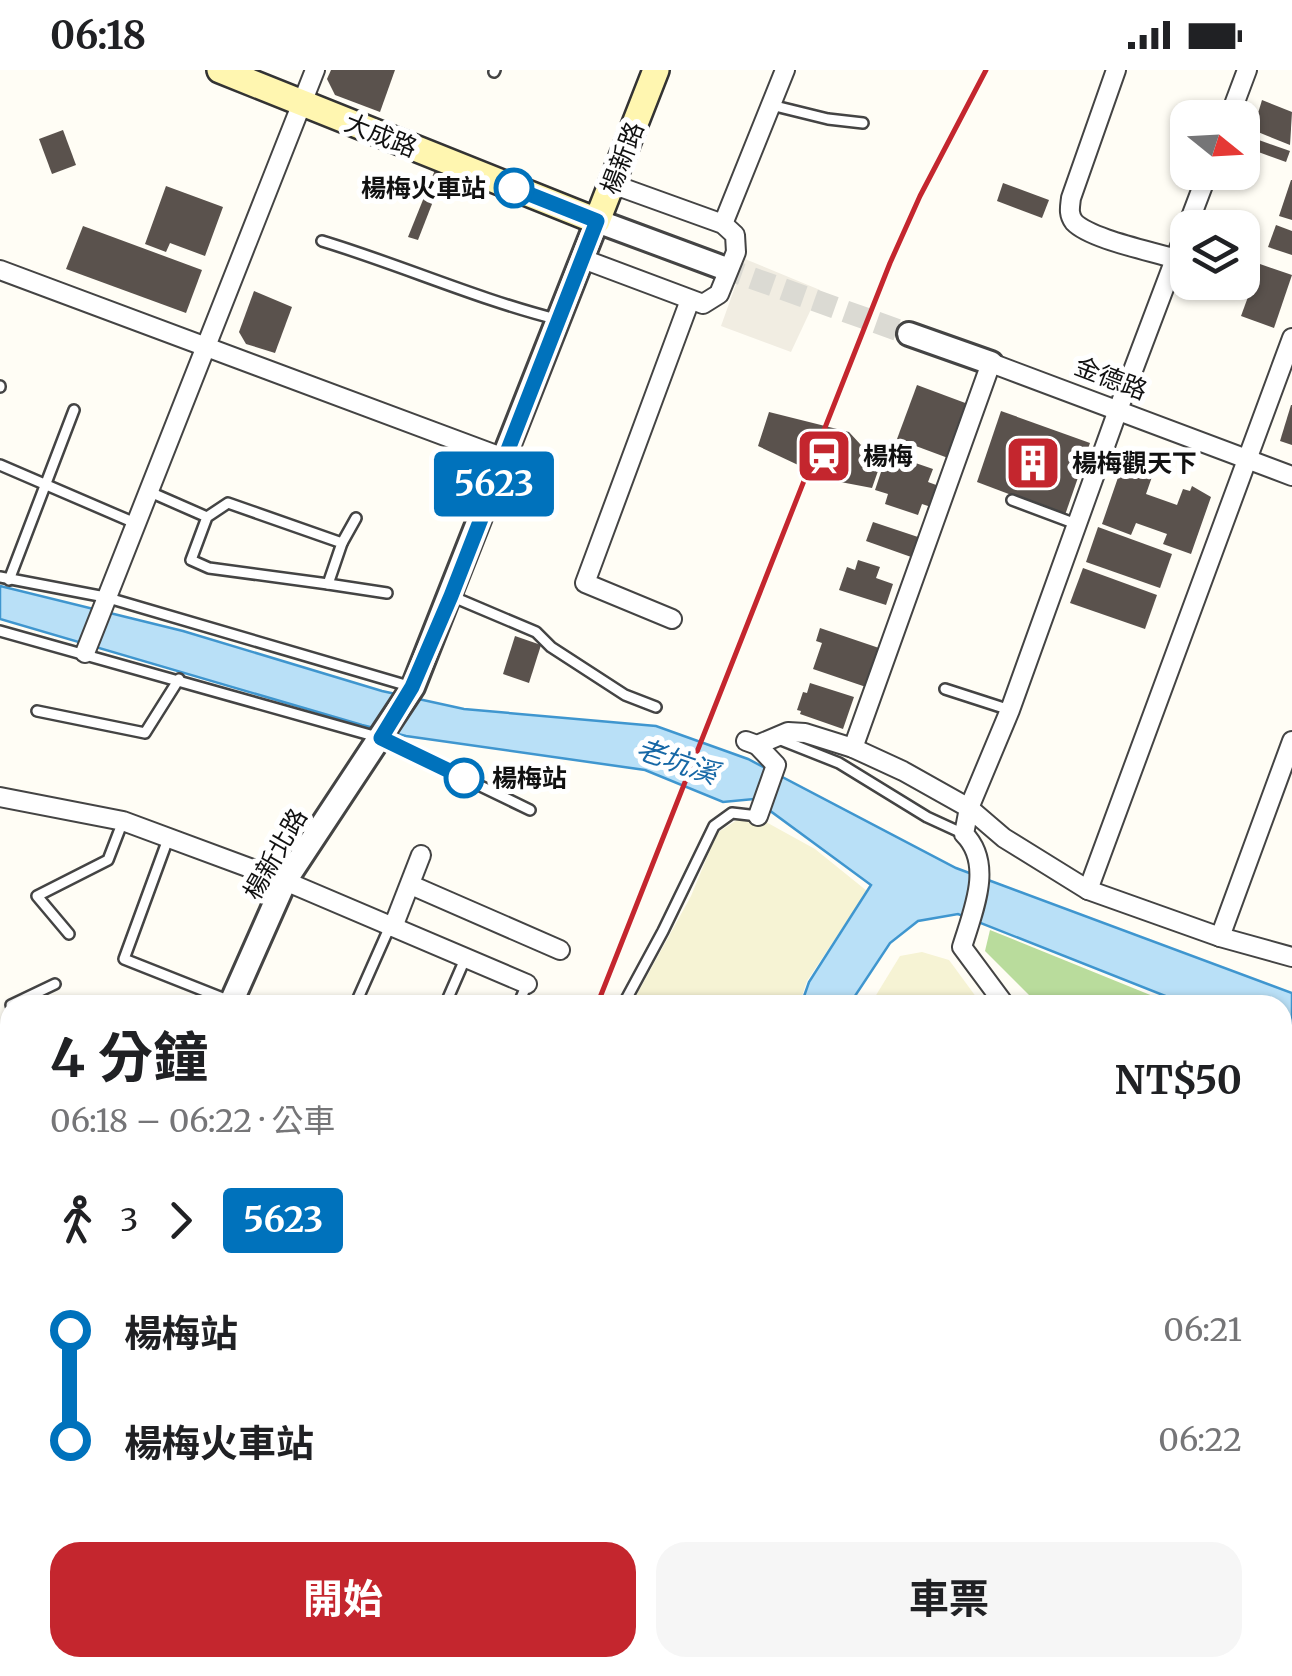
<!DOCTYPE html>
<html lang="zh-TW">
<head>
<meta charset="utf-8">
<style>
	:root { --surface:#fff; --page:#f6f6f6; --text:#202124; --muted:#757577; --accent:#c4262e }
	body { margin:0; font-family:Merriweather,"Noto Sans TC",serif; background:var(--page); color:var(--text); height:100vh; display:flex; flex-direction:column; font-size:38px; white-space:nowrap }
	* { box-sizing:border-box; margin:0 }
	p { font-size:32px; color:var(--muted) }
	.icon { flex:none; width:55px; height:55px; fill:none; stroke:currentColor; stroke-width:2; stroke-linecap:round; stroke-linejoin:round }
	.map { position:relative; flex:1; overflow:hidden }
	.details { position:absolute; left:0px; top:925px; width:1292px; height:682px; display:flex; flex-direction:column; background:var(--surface); border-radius:30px 30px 0 0; box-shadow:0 2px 8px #0004 }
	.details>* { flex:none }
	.badge { padding:0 20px; border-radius:8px; font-size:35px; line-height:65px }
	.needle { width:65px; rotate:108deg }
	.buttons { position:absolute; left:1170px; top:30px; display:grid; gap:20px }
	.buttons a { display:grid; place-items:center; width:90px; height:90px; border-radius:20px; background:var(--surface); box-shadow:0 2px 8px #0004; font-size:50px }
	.map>.badge { position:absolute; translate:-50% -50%; box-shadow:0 0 0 5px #fff }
	.legs { display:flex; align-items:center; gap:15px; height:110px; padding:0 50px; font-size:32px }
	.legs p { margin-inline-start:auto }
	.headline { display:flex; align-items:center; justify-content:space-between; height:170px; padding:0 50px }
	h1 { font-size:55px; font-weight:700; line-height:75px }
	.primary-button { display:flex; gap:20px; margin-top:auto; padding:20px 50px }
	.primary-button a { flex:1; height:115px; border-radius:30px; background:var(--accent); color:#fff; font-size:40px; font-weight:700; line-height:115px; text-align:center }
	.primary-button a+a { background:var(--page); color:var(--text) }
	ul { padding:0 50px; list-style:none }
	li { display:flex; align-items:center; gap:35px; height:110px; font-size:38px }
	li i { display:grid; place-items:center; width:15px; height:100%; margin:0 12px; background:currentColor }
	li i::after { content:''; width:25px; height:25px; margin:-12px; border:8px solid; border-radius:50%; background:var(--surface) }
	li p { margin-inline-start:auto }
	li:first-child i { background:linear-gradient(#0000 50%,currentColor 0) }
	li:last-child i { background:linear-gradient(currentColor 50%,#0000 0) }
	.status { display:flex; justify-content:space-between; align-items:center; height:70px; padding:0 50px; background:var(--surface); direction:ltr }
	.status svg { height:28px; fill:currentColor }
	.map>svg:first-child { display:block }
</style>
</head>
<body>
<div class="status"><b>06:18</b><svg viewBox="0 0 49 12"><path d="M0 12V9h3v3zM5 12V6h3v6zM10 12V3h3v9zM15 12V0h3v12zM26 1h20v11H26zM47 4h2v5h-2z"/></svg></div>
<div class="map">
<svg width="1292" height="1606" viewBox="0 0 1292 1606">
	<rect width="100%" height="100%" fill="#fffdf5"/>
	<g fill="#f6f3d4">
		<path d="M737,750L766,752L815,779L867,821L807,911L799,935H631L691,826L717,763Z"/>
		<path d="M922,882L949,890L982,935H870L900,886Z"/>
		<path d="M362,1598H732L734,1606H358Z"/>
	</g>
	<path fill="#d5ebbd" d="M1282,1075H1292V1305L1287,1308L1282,1301Z"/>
	<g fill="#b9dc9c">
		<path d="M990,860L1175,935H1039L985,881Z"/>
		<path d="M1283,981L1292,986V1057L1283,1056Z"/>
		<path d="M1283,1490L1292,1492V1606H1024L1032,1598H1282Z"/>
	</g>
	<path fill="#f1ede2" d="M745,189L820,220L791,282L721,256Z"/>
	<path fill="#b9e0f7" stroke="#3f96cf" stroke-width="2.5" d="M0,516L183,561L382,621L464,639L656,656L748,689L956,798L1292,923V977L1283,973L1282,935H1188L958,844L918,851L890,873L849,935H801L809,912L871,815L754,729L723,732L645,700L406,666L362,655L0,549Z"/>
	<g fill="#5a524d">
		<path d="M331,0H395L380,42L335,25L327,9Z"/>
		<path d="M1262,30L1292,42L1290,75L1253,60Z"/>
		<path d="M63,60L76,95L52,104L39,69Z"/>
		<path d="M1242,64L1290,81L1286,92L1242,76Z"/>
		<path d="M437,95L446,98L418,170L408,167Z"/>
		<path d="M1291,110H1292V150L1279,146Z"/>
		<path d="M1003,113L1049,130L1042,148L997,131Z"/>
		<path d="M166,116L223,137L205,186L170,173L166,182L145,174Z"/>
		<path d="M1276,155L1292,161V185L1268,177Z"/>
		<path d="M83,156L202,200L186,243L66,199Z"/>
		<path d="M1260,194L1292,205L1274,258L1241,246Z"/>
		<path d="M254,221L292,237L275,283L246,274L239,262Z"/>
		<path d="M917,315L968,334L948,388L897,369Z"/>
		<path d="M1291,335H1292V375L1280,371Z"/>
		<path d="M1001,341L1090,373L1065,445L977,412Z"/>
		<path d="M769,342L849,362L861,375L871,374L884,384L872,418L830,410L758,376Z"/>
		<path d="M898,387L933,399L928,412L939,416L931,437L922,434L918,445L885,434L888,424L875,420L884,393L895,397Z"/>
		<path d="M1123,393L1145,399L1144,402L1153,404L1146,424L1177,435L1183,419L1190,421L1192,416L1211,427L1191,484L1163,474L1167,464L1136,453L1131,465L1102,454Z"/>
		<path d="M873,452L921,468L914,488L866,471Z"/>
		<path d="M1098,457L1172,484L1160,518L1086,492Z"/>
		<path d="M858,490L880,497L876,508L893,514L886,535L839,520L847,497L855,500Z"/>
		<path d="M1083,498L1157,525L1145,559L1070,533Z"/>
		<path d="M820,558L879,578L866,617L813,599L822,573L816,571Z"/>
		<path d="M515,566L541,575L529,613L503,604Z"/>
		<path d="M810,613L854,627L843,659L800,644L801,641L797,640L803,622L807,623Z"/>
		<path d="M0,1576L10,1580L7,1606H0Z"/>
	</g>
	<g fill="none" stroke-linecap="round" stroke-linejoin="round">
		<path stroke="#dbdad3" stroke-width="22" stroke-dasharray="22 11" stroke-linecap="butt" d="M721,197L909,264"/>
		<g stroke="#444" stroke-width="14">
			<g id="service">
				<path d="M494,2L495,0"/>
				<path d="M771,35L828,49L863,53"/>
				<path d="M322,171C401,195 477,229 556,249"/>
				<path d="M0,317V316"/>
				<path d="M0,395L135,453"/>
				<path d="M150,422L207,447L191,490L209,498L328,514L342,473L228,433L207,447"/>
				<path d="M1012,430L1076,454"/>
				<path d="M342,473L356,448"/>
				<path d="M0,507L105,527L412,617"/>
				<path d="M9,510L74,340"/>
				<path d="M328,514L387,523"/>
				<path d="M451,526L536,562L551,577L625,625L656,637"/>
				<path d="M0,561L381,668L530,740"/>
				<path d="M945,619L1010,640"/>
				<path d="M37,641L145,663L179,609"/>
				<path d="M776,668L839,693L927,747L964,764"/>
				<path d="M168,769L124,889L230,931"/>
				<path d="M69,864L37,826L108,790L123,751"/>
				<path d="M11,935L55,914"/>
				<path d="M355,935L390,856"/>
				<path d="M445,935L465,889"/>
				<path d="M518,935L527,914"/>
				<path d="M623,935L663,861L714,756L732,743L758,746"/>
				<path d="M1282,1479L1292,1477"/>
				<path d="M0,1566L10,1570"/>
				<path d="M74,1598L94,1606"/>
				<path d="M200,1598L217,1606"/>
			</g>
		</g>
		<g stroke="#444" stroke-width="22">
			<g id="minor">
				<path d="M1116,0L1071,128C1070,137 1068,144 1074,152C1090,169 1151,181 1176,189"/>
				<path d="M1229,48L1247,0"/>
				<path d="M723,154L785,0"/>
				<path d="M583,189L703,234L719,224L736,182L735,165L723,154L612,114"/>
				<path d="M0,200L504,388"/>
				<path d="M672,549L585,513L690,230"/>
				<path d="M85,583L315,0"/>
				<path d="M746,671L757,675L788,662L805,663L853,678L903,701L969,738L1004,768L1088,820L1220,867L1292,887"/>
				<path d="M757,675L776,695L758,746"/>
				<path d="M853,678L991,293L1292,406"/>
				<path d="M0,727L123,751L285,811L527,914"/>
				<path d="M411,815L560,880"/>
				<path d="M1088,820L1292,268"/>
				<path d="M393,857L421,785"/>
				<path d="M1220,867L1292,671"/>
				<path d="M1005,935L962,877C973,841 994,794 964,764L969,738L1010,640L1118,340L1208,102"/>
				<path d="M0,1183L10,1185"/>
				<path d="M0,1374L10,1378"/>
				<path d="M0,1469L10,1472"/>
			</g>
		</g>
		<g stroke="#444" stroke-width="28">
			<g id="tertiary">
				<path d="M909,264L991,293"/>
				<path d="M230,935L285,811L413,617L597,151L721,197"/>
				<path d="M0,1457L10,1434"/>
			</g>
		</g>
		<g stroke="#333" stroke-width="30">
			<path id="secondary" d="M220,0L597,151L656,0"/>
		</g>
		<use href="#service" stroke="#fff" stroke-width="9"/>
		<use href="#minor" stroke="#fff" stroke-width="18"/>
		<use href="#tertiary" stroke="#fff" stroke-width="22"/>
		<use href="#secondary" stroke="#fff6b0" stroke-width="25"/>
		<g stroke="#c4262e" stroke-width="5">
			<path d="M597,935L890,193L920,126L986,0"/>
			<path d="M322,1606L326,1598"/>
		</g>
	</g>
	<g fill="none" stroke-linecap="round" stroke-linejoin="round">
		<g stroke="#fff" stroke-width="22">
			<path id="line-1" d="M464,708L381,668L412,617L451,526L597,151L514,118"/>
		</g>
		<use href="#line-1" stroke="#0072bc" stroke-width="15"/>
	</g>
	<defs>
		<g id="station-square" transform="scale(2.875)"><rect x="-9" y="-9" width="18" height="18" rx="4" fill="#c4262e" stroke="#fff"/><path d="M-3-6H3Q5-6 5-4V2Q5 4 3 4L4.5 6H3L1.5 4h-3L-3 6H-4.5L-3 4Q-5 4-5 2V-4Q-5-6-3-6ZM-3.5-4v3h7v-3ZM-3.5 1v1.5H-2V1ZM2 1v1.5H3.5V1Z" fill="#fff"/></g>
		<g id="building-square" transform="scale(2.875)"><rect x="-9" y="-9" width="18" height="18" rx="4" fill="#c4262e" stroke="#fff"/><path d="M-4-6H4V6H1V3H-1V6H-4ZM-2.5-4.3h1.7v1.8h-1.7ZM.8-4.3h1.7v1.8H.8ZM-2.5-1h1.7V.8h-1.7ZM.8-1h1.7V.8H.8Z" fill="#fff"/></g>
	</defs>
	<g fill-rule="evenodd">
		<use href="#station-square" x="824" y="386"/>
		<use href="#building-square" x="1033" y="393"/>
	</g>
	<g fill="#fff" stroke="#0072bc" stroke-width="5">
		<circle cx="514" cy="118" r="18"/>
		<circle cx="464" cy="708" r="18"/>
	</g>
	<g text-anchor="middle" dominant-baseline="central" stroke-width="10" stroke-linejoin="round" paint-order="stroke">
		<g font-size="25" fill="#111" stroke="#fff">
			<text transform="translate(381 65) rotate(22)">大成路</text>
			<text transform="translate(622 88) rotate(-69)">楊新路</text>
			<text transform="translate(1111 308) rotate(21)">金德路</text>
			<text transform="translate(275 784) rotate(-60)">楊新北路</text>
		</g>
		<g font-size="25" font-weight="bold" fill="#111" stroke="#fff" text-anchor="end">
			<text x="486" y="118">楊梅火車站</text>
			<text x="492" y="708" text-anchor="start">楊梅站</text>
		</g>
		<g font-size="25" font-weight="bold" fill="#111" stroke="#fff" text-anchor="start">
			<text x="863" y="386">楊梅</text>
			<text x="1072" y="393">楊梅觀天下</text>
		</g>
		<g font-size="28" font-style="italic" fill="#1768a6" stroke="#fff">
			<text transform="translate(677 691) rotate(19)">老坑溪</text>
		</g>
	</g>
</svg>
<div class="buttons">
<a><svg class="needle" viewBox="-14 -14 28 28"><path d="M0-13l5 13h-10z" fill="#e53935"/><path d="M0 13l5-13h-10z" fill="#757577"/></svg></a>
<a><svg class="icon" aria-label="layers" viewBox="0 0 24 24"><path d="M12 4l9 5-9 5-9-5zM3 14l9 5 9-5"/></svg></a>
</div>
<b class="badge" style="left:494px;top:414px;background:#0072bc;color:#fff">5623</b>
<section class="details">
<div class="headline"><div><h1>4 分鐘</h1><p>06:18 – 06:22 · 公車</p></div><b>NT$50</b></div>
<div class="legs"><svg class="icon" aria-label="walk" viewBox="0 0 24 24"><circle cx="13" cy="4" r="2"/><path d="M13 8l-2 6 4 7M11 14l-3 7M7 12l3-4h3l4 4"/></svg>3<svg class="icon" aria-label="forward" viewBox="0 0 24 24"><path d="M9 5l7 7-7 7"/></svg><b class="badge" style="background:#0072bc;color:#fff">5623</b></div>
<ul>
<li><i style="color:#0072bc"></i><b>楊梅站</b><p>06:21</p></li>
<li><i style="color:#0072bc"></i><b>楊梅火車站</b><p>06:22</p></li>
</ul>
<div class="primary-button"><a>開始</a><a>車票</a></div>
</section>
</div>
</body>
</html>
